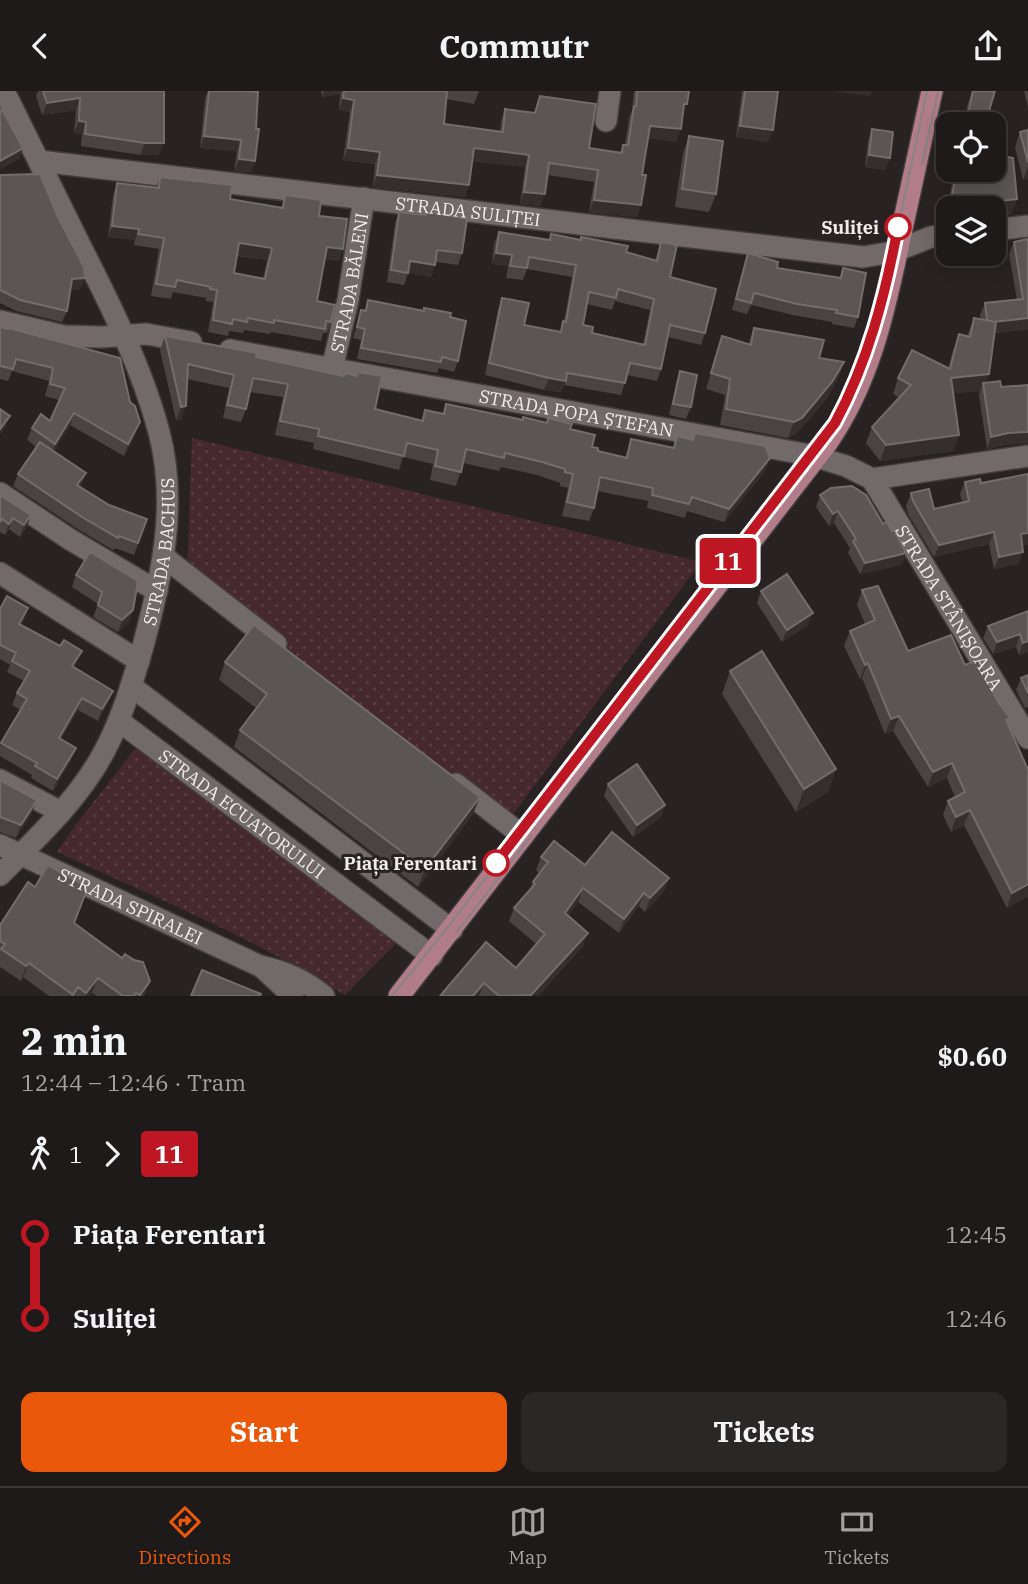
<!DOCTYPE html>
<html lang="en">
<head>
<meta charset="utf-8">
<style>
	:root { --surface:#1f1a1a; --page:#2c2727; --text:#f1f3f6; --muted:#a1a1a2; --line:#3c3839; --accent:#ea580c }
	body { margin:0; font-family:"IBM Plex Serif",serif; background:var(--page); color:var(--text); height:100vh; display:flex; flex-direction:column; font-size:26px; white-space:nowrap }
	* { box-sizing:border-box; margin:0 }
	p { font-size:23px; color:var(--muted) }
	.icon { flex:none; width:38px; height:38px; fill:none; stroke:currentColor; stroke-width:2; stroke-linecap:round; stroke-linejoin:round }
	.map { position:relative; height:905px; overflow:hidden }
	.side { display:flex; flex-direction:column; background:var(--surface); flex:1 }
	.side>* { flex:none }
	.badge { padding:0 14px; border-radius:5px; font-size:24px; line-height:46px }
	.tools { position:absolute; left:936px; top:21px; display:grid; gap:14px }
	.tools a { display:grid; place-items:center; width:70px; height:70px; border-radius:14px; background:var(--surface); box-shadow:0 4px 18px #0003,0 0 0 2px var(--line); font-size:35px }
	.map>.badge { position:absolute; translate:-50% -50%; box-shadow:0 0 0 4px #fff }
	.legs { display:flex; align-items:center; gap:10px; height:77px; padding:0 21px; font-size:23px }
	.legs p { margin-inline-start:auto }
	.headline { display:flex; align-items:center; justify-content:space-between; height:119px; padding:0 21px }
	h1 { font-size:38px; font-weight:800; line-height:52px }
	.button { display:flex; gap:14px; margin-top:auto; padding:14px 21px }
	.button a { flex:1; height:80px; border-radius:14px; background:var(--accent); color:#fff; font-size:28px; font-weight:800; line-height:80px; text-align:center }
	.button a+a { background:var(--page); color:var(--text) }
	ul { padding:0 21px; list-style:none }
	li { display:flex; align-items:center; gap:24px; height:84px; font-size:26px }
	li i { display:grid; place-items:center; width:10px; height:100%; margin:0 9px; background:currentColor }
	li i::after { content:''; width:18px; height:18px; margin:-9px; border:5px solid; border-radius:50%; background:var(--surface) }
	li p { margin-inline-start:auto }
	li:first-child i { background:linear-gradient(#0000 50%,currentColor 0) }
	li:last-child i { background:linear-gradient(currentColor 50%,#0000 0) }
	header { display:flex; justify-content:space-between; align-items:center; height:91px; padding:0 21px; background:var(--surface); font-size:32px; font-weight:800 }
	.dock { display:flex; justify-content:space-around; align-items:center; height:98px; border-top:2px solid var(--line); background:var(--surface); font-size:19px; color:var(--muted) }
	.dock a { display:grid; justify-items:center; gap:4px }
	.dock .on { color:var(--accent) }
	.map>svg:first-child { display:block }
</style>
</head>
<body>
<header><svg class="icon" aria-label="back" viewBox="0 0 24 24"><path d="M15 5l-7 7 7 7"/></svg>Commutr<svg class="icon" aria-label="share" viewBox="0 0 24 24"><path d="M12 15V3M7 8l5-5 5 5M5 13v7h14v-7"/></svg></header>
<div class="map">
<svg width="1028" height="905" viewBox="0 0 1028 905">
	<defs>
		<pattern id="park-dots" width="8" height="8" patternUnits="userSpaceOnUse" patternTransform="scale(1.75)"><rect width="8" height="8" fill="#462930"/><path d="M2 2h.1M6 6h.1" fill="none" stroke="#583e44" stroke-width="1.8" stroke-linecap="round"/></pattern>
	</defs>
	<rect width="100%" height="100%" fill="#292223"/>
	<g fill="url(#park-dots)">
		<path d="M192,347L701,471L508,730L187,482Z"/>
		<path d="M138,654L399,849L345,904C254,847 154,806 57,761L71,740Z"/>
	</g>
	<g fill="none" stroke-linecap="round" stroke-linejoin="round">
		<g stroke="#433d3e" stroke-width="24">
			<g id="minor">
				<path d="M606,30L610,0"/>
				<path id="s1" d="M39,70L863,166L893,161L931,146L948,144"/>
				<path d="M994,139L1028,135"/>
				<path d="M0,230L64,245L102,246L146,243L191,251"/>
				<path id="s2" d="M230,259L810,364L846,375L872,388L1028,365"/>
				<path id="s3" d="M332,278L348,209L364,107"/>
				<path id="s4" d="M872,388L1028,647"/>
				<path d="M0,402L71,449L157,500"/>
				<path d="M164,466L276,553"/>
				<path d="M0,482L139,570"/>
				<path d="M131,595L452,839"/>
				<path id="s5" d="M119,630L432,865"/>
				<path d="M0,689L61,721"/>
				<path d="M456,693L523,745"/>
				<path id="s6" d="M0,754L260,875C284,880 305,889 324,905"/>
				<path id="s7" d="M0,784C38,746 80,707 105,659C122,627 133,590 143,555C162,485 178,413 159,341C142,277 111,215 81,156C55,104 30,52 4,0"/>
				<path d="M264,878L293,905"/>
			</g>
		</g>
		<g stroke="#433d3e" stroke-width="24">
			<path id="major" d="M399,905L827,352C869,291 884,223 899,152C910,101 921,51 932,0"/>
		</g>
		<use href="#minor" stroke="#71696a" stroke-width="21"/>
		<use href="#major" stroke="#b07d88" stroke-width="21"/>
		<g stroke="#898384" stroke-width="2">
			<path d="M922,73L938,0"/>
			<path d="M456,842L531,745"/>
			<path d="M392,905L448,836L835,332C869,269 884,202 899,132C908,88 918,44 927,0"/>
		</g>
	</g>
	<g fill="#4a4344" fill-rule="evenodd">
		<path d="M38,0H164L159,64H140L81,55L82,43L74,42L76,19L42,24L36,5Z"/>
		<path d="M208,0H245L256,38L255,70L251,81L234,80L237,60L200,57L205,8Z"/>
		<path d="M321,0H479L474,13L446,8L444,33L500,41L501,30L505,18L534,22L540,5L589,57L620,61L623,54H625L629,27L632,19L634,0H689L676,51L648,47L642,84L641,114L637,126L589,121L594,91L547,84L540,115L520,113L525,76L472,70L469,94L465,106L373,96L375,73L343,69L350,21L339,19L340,3L322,6Z"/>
		<path d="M742,0H778L768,51L736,46Z"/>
		<path d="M972,0H995L985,33H963L968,12Z"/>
		<path d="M1024,0H1028V16Z"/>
		<path d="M872,38L890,67L885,79L865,76L868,50Z"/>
		<path d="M1028,39V88L1023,89L1015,56L1020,41Z"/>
		<path d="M689,45L716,103L709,121L675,116L683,62Z"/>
		<path d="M955,79H994L1017,108L1011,124L994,126V117H948V124L946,121Z"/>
		<path d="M0,84L80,199H70L67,220L62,231L16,220L0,212Z"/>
		<path d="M160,86L230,108L281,117L285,104L319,125L343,158L339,169L325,168L317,210L331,231L327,242H323L321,250L271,241L270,243L244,239L243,242L229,240L228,245L208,241L213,211L206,210V207L173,201L171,208L151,205L159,158L134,154L135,149L108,146L113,104L117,92L156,96ZM237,165L267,169L263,187L234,182Z"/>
		<path d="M427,120L462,162L458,174L436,171L431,186L408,182L404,194L387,191L395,132L399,121L425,124Z"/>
		<path d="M499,141L549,149L551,143L655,169L661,151L670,186L705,242L701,254L668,246L661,278L657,290L627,284L621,304L564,294L561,301L544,299L485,284L498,219L502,207L524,234L560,241L564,230L572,186L527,178L523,189L506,187L508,175L492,173L494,153ZM615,210L650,219L643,253L592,242L583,234L587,213L612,219Z"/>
		<path d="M1014,151L1028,238L995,242L986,292L1001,296L1028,294V352L1004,354L987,358L979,304L980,300L953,302L959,344L953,360L880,370L866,352L872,336L899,307L893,303L898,287L948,278L953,259L959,243L967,245L974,227L981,228L980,224L985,212L1017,209L1009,163Z"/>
		<path d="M748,162L777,177L839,187L843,177L858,226L854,237L832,233V231L793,224L751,214L747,223L732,219L744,173Z"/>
		<path d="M368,209L450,226L458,270L454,281L439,277L437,282L357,268L361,249L353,247L361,219L364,220Z"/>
		<path d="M0,236L130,311L140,331L135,344L124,365L70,334L54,360L86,382L80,396L109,414L147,428L134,464L115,457L113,459L78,438L13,395L18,383L36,356L27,349L32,337L50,330L59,309L45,305L49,290L12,280L8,290L0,288Z"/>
		<path d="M754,237L819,267L844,271L838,287L827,307L796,343L788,347L720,334L725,304L706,298L722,245L748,253Z"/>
		<path d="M165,245L343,285H357L358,281L375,318L421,329L425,319L442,323L446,313L522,329L547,332L548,327L570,338L598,360L625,366L631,348L673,357L677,345L692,349L695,342L765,380L724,431L687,420L685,427L647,417L648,410L597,400L594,417L589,430L562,425L568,397L560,395V392L537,384L501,376L499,380L463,372L456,395L430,389L433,373L403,366L399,379L313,358L314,352L275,344L283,306L249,301L246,318L241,331L223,327L229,297L187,288L181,329H176L160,259Z"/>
		<path d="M680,280L691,316L686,328L669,324L676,292Z"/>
		<path d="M1028,383V453L1022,454L1023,461L1018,473L994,478L989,453L934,466L908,423L906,415L911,402L934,418L962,411L960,403L965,391L981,392Z"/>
		<path d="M0,404L31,424L27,435L20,446L9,438L5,444L0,441Z"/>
		<path d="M820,404L883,433L906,462L901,474L860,483L848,462L850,457L834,432L829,435L816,416Z"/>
		<path d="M90,461L129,531L118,541L93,526L98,513L72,496L76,484Z"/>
		<path d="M862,499L908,560L965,574L1008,634L1028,679V805L1007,817L964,734L951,741L943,724L948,710L955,706L947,687L928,696L893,640L885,643L862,587L860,588L844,555L850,540L865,533L857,514Z"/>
		<path d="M761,500L808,534L782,551L757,512Z"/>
		<path d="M0,518L24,529L21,534L77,571L74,577L108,611L98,630L78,619L61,648L76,657L71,669L53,700L31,687L32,684L0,665V655L1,652L20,619L12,614L17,602L24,590L7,581L10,574L0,568Z"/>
		<path d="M1028,520V561L1019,564L1016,556L993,563L983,547L988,535Z"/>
		<path d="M225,571L473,723L418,796L234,656L240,639L256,617L219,589Z"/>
		<path d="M730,580L836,678L828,701L796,721L722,603Z"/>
		<path d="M1028,584V616L1025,617L1016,599L1021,587Z"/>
		<path d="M0,689L32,722L16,747L0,741Z"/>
		<path d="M608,693L665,714L661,726L633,746L604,705Z"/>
		<path d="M541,766L585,774L669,787L664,800L645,821L639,815L619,842L578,811L568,825L583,855L538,905H440L516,877L536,853L509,830L514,817L530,799L533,791L539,782L536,779Z"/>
		<path d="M35,796L83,811L74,832L150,890L144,905H97L92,902L90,905H49L23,886L21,890L0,876V834Z"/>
	</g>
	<g fill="#352e2f">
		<path d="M324,0H342L340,3L322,6Z"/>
		<path d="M831,0H872L870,5Z"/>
		<path d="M80,7L76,19L42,24L47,12Z"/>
		<path d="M343,7L354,9L350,21L339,19Z"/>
		<path d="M79,30L86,31L82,43L74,42Z"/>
		<path d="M650,35L681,38L676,51L646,47Z"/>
		<path d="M740,35L773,39L768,51L736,46Z"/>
		<path d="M204,45L241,49L237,60L200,57Z"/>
		<path d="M145,52H164L159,64H140Z"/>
		<path d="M23,57L19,68L0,79V70Z"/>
		<path d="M348,57L380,61L375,73L343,69Z"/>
		<path d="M474,57L529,64L525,76L470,70Z"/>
		<path d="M869,64L890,67L885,79L865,76Z"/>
		<path d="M239,68L255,70L251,81L234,80Z"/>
		<path d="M1028,75V88L1023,89Z"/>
		<path d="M377,84L469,94L465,106L373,96Z"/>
		<path d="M524,101L545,103L540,115L520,113Z"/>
		<path d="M1017,108L1011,124L994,126V117H975L998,110Z"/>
		<path d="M594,109L641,114L637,126L589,121Z"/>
		<path d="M112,135L139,138L135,149L108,146Z"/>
		<path d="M239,152L272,157L267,169L235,164Z"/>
		<path d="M327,156L343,158L339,169L323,167Z"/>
		<path d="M496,162L512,164L508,175L492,173Z"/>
		<path d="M410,170L435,174L431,186L406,182Z"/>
		<path d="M85,187L80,199H68L72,188Z"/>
		<path d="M1028,227V238L983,243L987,232Z"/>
		<path d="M844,271L838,287L827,307L796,343L788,347L794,331Z"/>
		<path d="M989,283L984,298L983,292L980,300L945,303L951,287Z"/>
		<path d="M549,287L566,290L561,301L544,299Z"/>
		<path d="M186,315L181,329H176L181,316Z"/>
		<path d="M74,322L70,334L51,365L55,353Z"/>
		<path d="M10,325L5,337L0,344V338Z"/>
		<path d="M140,331L135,344L124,365L128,353Z"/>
		<path d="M1028,341V352L1004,354L987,358L991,346L1008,342Z"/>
		<path d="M959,344L953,360L880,370L886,354Z"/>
		<path d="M770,367L765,380L724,431L729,418Z"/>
		<path d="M86,382L81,394L73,406L77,394Z"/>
		<path d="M838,420L834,432L829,435L833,423Z"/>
		<path d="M31,424L27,435L20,446L24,434Z"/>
		<path d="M13,427L9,438L5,444L9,433Z"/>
		<path d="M994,441L989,453L934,466L939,454Z"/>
		<path d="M1028,442V453L1017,455L1021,443Z"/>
		<path d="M1023,461L1018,473L994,478L999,466Z"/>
		<path d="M906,462L901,474L860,483L865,472Z"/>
		<path d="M28,517L24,529L15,544L19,533Z"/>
		<path d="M133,519L129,531L118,541L122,529Z"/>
		<path d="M813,522L808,534L782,551L787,539Z"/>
		<path d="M1020,543L1016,556L993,563L997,551Z"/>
		<path d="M1028,550V561L1019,564L1023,552Z"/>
		<path d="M82,560L77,571L68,587L72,575Z"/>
		<path d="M868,572L862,587L860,588L865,574Z"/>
		<path d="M113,600L108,611L98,630L102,618Z"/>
		<path d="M82,607L78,619L54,659L59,647Z"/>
		<path d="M899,625L893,640L885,643L891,628Z"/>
		<path d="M76,657L71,669L53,700L57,688Z"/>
		<path d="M952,672L947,687L928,696L933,681Z"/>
		<path d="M836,678L828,701L796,721L804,698Z"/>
		<path d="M480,706L473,723L418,796L425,778Z"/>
		<path d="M37,709L32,722L16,747L21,734Z"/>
		<path d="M665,714L661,726L633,746L637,734Z"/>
		<path d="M970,719L964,734L951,741L956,726Z"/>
		<path d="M669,787L664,800L645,821L650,807Z"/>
		<path d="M1028,793V805L1007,817L1012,802Z"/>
		<path d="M583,797L578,811L560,835L565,822Z"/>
		<path d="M644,802L639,815L619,842L624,828Z"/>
		<path d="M588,842L583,855L538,905H524Z"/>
		<path d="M29,872L23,886L21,890L26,875Z"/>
		<path d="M98,887L92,902L90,905H85Z"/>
		<path d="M150,890L145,904L139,905L140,904Z"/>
		<path d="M484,892L479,905H473Z"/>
	</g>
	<g fill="#5b5556" stroke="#736c6d" stroke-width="2" fill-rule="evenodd">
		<path d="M43,0H164V52H145L85,43L86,31L79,30L80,7L47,12Z"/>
		<path d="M209,0H245L258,1L256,38H259L255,70L239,68L241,49L204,45Z"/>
		<path d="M344,0H447L444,33L503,41L505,18L535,22L540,5L596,13L589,57L622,62L623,54H628L634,15H636L637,0H689L687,13H684L681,38L650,35L642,84H646L641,114L594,109L598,79L549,72L545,103L524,101L529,64L474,57L469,94L377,84L380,61L348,57L354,9L343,7Z"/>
		<path d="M745,0H778L773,39L740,35Z"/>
		<path d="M973,0H995L985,33H966Z"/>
		<path d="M0,19L3,20L23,57L0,70Z"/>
		<path d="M872,38L893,41L890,67L869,64Z"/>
		<path d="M1028,39V71L1020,41Z"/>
		<path d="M689,45L723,50L716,103L682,98Z"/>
		<path d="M994,63L1013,67L1017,108L998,110L990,115L963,117L952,105L957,79H994Z"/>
		<path d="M40,83L58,126L84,176L85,187L72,188L67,220L20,209L0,199V84Z"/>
		<path d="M160,86L232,94L230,108L283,117L285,104L321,109L319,125L347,128L343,158L327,156L317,210L335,214L331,231L326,230L325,238L274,229V232L248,227L247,231L233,228L232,233L213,229L217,199L210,198L211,196L177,189L175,196L156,193L164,147L138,143L139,138L112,135L117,92L159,97ZM239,152L272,157L265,188L234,182Z"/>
		<path d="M427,120L467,128L462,162L437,159L435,174L410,170L408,182L391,179L399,121L426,124Z"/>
		<path d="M499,141L550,149L551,143L581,149V146L628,155L626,161L657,170L661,151L677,154L670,186L716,198L705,242L670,234L661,278L630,272L625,292L567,282L566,290L549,287L489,272L502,207L529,212L524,234L561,241L563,230L566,231L576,174L529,166L527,177L510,175L512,164L496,162ZM618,198L654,208L645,254L592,242L593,236L583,234L589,201L616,207Z"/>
		<path d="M1028,148V227L993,231L987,229L985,212L1023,208L1014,151Z"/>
		<path d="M748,162L778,171L777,177L841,187L843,177L866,182L858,226L836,222L837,219L797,213L754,202L751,212L736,208Z"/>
		<path d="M368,209L424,220V217L451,222L450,226L466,230L458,270L442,266L441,271L361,257L365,238L357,236L361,219L366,220Z"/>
		<path d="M974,227L996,231L989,283L951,287L959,344L886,354L872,336L911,294L898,287L912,259L950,278L959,243L970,246Z"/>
		<path d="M0,236L8,238L9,237L120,267L130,311L135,315L140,331L128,353L74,322L55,353L32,337L41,323L50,330L65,297L50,293L53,277L16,268L13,278L0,275Z"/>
		<path d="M754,237L824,249L819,267L844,271L832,291L802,327L794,331L726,318L730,288L711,282L722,245L751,254Z"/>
		<path d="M165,245L257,262L256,266L344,285L345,282L357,285L358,281L382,285L375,318L423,330L425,319L444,323L446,313L523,329V326L547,332L548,327L572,333L570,338L595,344L592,356L598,357V360L627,367L631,348L674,357L677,345L693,349L695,342L765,355L770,367L729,418L692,406L689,413L652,404L653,397L600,386L594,417L567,411L573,383L565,381V378L542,371L505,362L504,367L466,358L461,381L435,375L438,359L407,352L404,365L318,345L319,338L280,330L288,293L253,287L246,318L227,314L234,284L188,273L186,315L181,316Z"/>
		<path d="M680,280L697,284L691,316L673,313Z"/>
		<path d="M1000,290L1001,296L1028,294V341L1008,342L991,346L983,292Z"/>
		<path d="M0,318L10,325L0,338Z"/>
		<path d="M40,351L86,382L77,394L109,414L147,428L138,452L119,445L118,447L82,426L18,383Z"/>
		<path d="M1028,383V442L1021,443L1023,461L999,466L994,441L939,454L913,410L911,402L929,398L934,418L969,410L965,391L980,388L981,392Z"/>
		<path d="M852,395L866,404L883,433L887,431L892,440L894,439L906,462L865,472L853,450L856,448L838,420L833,423L820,404L831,397Z"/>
		<path d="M0,404L31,424L24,434L13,427L9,433L2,428L0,431Z"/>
		<path d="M90,461L138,490L133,519L122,529L98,514L102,501L76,484Z"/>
		<path d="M787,483L813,522L787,539L761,500Z"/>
		<path d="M878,495L908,560L951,544L965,574L978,569L998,611L1010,627L1006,629L1028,679V793L1012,802L970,719L956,726L948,710L965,701L952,672L933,681L899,625L891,628L868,572L865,574L850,540L875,529L862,499Z"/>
		<path d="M7,505L28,517L19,533L60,555L64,549L82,560L72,575L113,600L102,618L82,607L59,647L76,657L57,688L35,675L37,672L1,652L27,608L17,602L30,580L12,570L16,562L0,554V518Z"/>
		<path d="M1028,520V550L1023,552L1020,543L997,551L988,535Z"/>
		<path d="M254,534L480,706L425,778L240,639L267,603L225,571Z"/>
		<path d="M762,560L836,678L804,698L730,580Z"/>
		<path d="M1028,584V602L1021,587Z"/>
		<path d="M637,673L665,714L637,734L608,693Z"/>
		<path d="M0,689L37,709L21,734L0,726Z"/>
		<path d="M612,741L669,787L650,807L644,802L624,828L583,797L565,822L588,842L531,904L499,905L484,892L473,905H440L486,851L516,877L545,843L514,817L535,793L533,791L548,771L541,766L554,750L585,774Z"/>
		<path d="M48,774L88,796L74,832L122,867L125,863L134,869L143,871L150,890L140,904L136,902L134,905H123L98,887L86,902L78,896L73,904L29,872L26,875L1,858L5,853L0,850V834L28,791L35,796Z"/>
		<path d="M202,879L261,903L260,905H191Z"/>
	</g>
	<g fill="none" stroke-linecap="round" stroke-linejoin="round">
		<g stroke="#fff" stroke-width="16">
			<path id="line-1" d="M496,772L835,332C868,271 885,205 898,136"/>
		</g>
		<use href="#line-1" stroke="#be1622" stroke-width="10"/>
	</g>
	<g fill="#fff" stroke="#be1622" stroke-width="3.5">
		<circle cx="898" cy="136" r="12"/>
		<circle cx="496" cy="772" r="12"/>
	</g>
	<g text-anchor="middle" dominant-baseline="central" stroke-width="6" stroke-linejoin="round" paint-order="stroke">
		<g font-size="18" fill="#f0ebec" stroke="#292223">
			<text stroke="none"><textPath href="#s1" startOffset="432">STRADA SULIȚEI</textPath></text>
			<text stroke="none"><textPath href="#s3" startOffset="88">STRADA BĂLENI</textPath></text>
			<text stroke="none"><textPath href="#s2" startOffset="352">STRADA POPA ȘTEFAN</textPath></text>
			<text stroke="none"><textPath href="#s7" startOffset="371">STRADA BACHUS</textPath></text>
			<text stroke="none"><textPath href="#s4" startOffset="150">STRADA STÂNIȘOARA</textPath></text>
			<text stroke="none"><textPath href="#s5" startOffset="154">STRADA ECUATORULUI</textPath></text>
			<text stroke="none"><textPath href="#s6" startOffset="144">STRADA SPIRALEI</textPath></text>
		</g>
		<g font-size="18" font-weight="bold" fill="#f0ebec" stroke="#292223" text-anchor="end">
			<text x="879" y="136">Suliței</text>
			<text x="477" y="772">Piața Ferentari</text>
		</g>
	</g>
</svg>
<div class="tools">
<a><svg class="icon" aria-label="locate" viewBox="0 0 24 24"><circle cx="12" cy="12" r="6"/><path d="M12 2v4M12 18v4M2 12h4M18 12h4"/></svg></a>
<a><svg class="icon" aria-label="layers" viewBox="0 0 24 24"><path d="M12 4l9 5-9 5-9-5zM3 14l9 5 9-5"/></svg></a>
</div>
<b class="badge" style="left:728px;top:470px;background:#be1622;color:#fff">11</b>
</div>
<section class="side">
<div class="headline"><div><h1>2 min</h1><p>12:44 – 12:46 · Tram</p></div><b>$0.60</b></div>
<div class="legs"><svg class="icon" aria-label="walk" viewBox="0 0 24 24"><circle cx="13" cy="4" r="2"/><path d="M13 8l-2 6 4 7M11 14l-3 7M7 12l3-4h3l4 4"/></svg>1<svg class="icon" aria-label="forward" viewBox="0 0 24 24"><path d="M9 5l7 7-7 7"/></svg><b class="badge" style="background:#be1622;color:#fff">11</b></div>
<ul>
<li><i style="color:#be1622"></i><b>Piața Ferentari</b><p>12:45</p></li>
<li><i style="color:#be1622"></i><b>Suliței</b><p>12:46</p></li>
</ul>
<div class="button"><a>Start</a><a>Tickets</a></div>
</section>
<nav class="dock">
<a class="on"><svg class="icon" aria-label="directions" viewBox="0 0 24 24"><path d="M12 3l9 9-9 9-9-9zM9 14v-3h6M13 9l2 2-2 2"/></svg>Directions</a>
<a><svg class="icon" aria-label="map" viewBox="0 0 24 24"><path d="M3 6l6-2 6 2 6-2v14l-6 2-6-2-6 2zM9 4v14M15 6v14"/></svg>Map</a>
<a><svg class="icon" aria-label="tickets" viewBox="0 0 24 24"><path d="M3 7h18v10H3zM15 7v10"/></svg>Tickets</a>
</nav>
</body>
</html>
